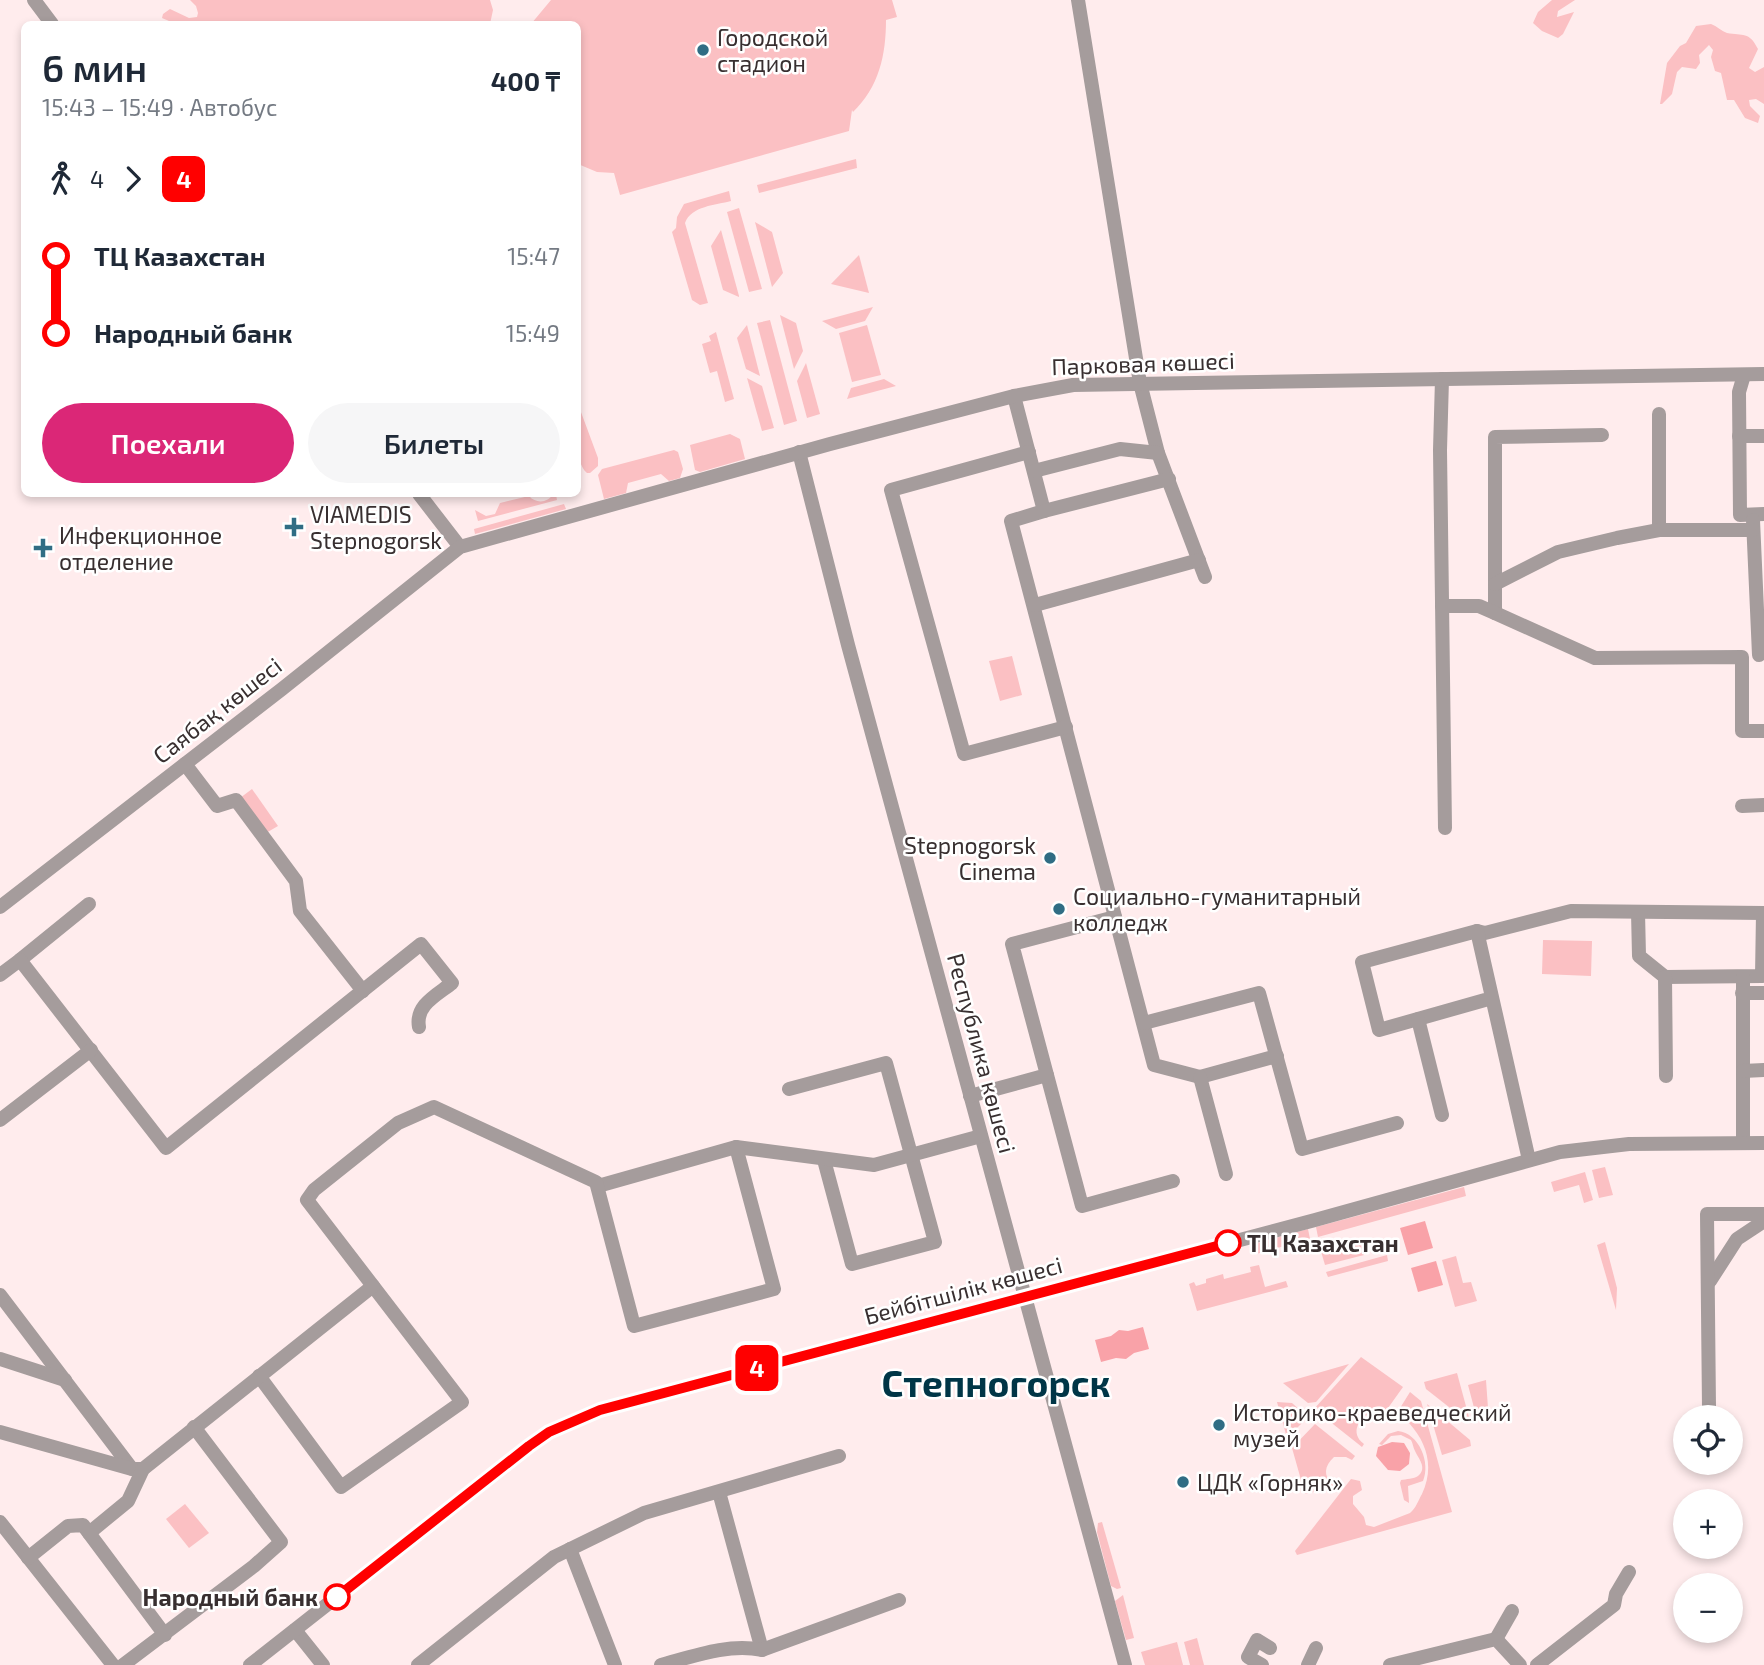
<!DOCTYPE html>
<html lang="ru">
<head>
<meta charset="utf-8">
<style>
	:root { --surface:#fff; --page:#f6f6f7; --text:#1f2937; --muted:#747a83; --accent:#db2777 }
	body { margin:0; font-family:"Exo 2",sans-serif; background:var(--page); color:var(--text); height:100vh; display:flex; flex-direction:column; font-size:26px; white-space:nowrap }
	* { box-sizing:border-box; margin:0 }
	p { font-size:23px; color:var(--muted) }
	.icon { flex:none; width:38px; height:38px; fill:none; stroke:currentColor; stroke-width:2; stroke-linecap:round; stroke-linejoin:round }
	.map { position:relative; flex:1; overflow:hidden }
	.side { position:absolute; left:21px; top:21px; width:560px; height:476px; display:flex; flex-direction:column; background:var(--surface); border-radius:10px; box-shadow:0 4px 10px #0003 }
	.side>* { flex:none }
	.badge { padding:0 14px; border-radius:10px; font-size:24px; line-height:46px }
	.buttons { position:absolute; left:1673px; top:1405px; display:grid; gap:14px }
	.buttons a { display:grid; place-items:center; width:70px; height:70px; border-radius:50%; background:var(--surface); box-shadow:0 4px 10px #0003; font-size:35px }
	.map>.badge { position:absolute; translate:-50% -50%; box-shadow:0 0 0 4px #fff }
	.legs { display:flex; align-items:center; gap:10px; height:77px; padding:0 21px; font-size:23px }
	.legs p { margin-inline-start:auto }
	.head { display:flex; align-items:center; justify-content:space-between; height:119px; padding:0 21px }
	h1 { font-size:38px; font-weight:600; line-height:52px }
	.primary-button { display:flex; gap:14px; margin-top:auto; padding:14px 21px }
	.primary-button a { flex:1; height:80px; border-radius:42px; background:var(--accent); color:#fff; font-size:28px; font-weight:600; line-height:80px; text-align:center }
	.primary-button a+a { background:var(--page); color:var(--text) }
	ul { padding:0 21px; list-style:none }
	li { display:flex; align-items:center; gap:24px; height:77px; font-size:26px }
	li i { display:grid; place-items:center; width:10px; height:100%; margin:0 9px; background:currentColor }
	li i::after { content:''; width:18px; height:18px; margin:-9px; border:5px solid; border-radius:50%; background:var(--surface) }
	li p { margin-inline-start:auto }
	li:first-child i { background:linear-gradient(#0000 50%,currentColor 0) }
	li:last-child i { background:linear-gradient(currentColor 50%,#0000 0) }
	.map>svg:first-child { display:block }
</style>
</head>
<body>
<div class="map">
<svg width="1764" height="1665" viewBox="0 0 1764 1665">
	<rect width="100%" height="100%" fill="#ffeced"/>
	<g fill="#fbc0c3">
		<path d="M190,0H490L493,10L490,24H176L162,18L163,14L170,9L189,18L197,17L198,13L196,6Z"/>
		<path d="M551,0H892L897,17L886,20C886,55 879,87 853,112L852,110L849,131L620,195L614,173L597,172L578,164V24H531Z"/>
		<path d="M1552,0H1575L1558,11L1557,17L1574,12L1563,34L1558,38L1542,31L1533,23L1538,12Z"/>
		<path d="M1711,24C1717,26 1721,31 1727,33C1743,36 1749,31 1758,49L1749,68L1755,72L1764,67V104L1756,99L1749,100L1750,106L1760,116L1758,123L1745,118L1734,100H1727L1721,73L1715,71L1711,57L1713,50L1709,45L1699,55L1700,63L1696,69L1682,67L1677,72L1672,94L1662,104H1660L1667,63L1680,46L1686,43L1696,26Z"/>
		<path d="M856,159L857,168L759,193L757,185Z"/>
		<path d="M729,191L731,201C716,205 691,206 685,223L708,303L700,305L692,300L672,232L676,228L677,217L684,204Z"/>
		<path d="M739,208L762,289L749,292L727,212Z"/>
		<path d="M755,222L772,232L783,273L772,287Z"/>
		<path d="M721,230L739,296V297L723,290L711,246Z"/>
		<path d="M859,255L869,293L831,284Z"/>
		<path d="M873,307L865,321L836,329L822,321Z"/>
		<path d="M780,315L796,323L803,351L794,369Z"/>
		<path d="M770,320L797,421L784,425L757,323Z"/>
		<path d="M747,325L760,376L746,369L737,338Z"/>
		<path d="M867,325L881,375L852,382L839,333Z"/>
		<path d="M716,332L734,399L725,402L717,371L710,373L702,344L711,341L709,336Z"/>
		<path d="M806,363L820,414L807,418L797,381Z"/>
		<path d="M747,378L762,386L774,428L762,431Z"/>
		<path d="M884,379L896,386L847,399L851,388Z"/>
		<path d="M578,404L598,458V466L590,473H587C573,461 577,422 578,404Z"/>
		<path d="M730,434L740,439L745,459L700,472L695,470L690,445Z"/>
		<path d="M674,450L678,452L683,469L680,478L669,481L661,474L628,483L626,493L604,499L598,475L602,469Z"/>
		<path d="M553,494H556L557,500L478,521L475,510L486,516L495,514L500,503L529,496C536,504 548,503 553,494Z"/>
		<path d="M564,504L566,509L475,534L474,529Z"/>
		<path d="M1012,656L1022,695L1000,701L989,661Z"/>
		<path d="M252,789L278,826L266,833L240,798Z"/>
		<path d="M1543,940L1592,941L1591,976L1542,974Z"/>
		<path d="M1605,1167L1613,1195L1599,1198L1592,1170Z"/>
		<path d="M1585,1172L1593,1200L1584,1203L1579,1185L1554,1192L1551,1182Z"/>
		<path d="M1464,1187L1466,1196L1318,1237L1316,1227Z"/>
		<path d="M1308,1229L1310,1239L1256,1254L1254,1244Z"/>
		<path d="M1360,1238L1364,1255L1325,1265L1320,1248Z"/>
		<path d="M1605,1242L1617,1288L1616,1310L1597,1245Z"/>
		<path d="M1387,1255L1388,1261L1328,1277L1326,1272Z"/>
		<path d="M1456,1256L1463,1283L1471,1282L1477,1301L1455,1307L1442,1260Z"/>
		<path d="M1259,1265L1265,1287L1286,1281L1288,1287L1197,1311L1189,1284L1194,1282L1196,1286L1206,1283V1279L1223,1274L1224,1279L1251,1272L1250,1267Z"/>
		<path d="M1361,1357L1403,1387L1383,1415L1374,1412C1359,1416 1349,1433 1364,1444L1362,1447L1314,1409Z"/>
		<path d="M1349,1364L1316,1402L1308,1403L1283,1383Z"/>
		<path d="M1457,1373L1470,1421L1468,1422L1426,1389L1424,1382Z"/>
		<path d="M1486,1380L1488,1408L1482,1410L1483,1417L1477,1419L1468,1385Z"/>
		<path d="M1410,1392L1421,1401L1452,1512L1297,1555L1295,1551L1351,1479L1360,1481L1362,1490L1353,1496V1504L1364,1517L1366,1525L1374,1527L1410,1513C1416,1508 1418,1501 1422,1494C1434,1468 1428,1444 1409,1423L1392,1421Z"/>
		<path d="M1277,1402L1292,1403L1308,1417L1287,1438Z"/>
		<path d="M1427,1404L1470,1440L1471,1446L1442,1455Z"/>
		<path d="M1315,1424L1355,1456L1352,1460L1346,1457H1334C1324,1466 1323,1476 1333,1485L1331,1488L1305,1494L1292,1448Z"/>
		<path d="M1398,1431C1419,1433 1431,1463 1423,1481L1408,1486L1409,1503L1404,1500L1400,1483L1401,1480C1406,1479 1414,1479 1418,1476C1428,1468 1418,1458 1415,1451C1413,1447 1413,1444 1411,1440L1401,1435L1391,1436L1382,1445L1379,1444L1388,1434Z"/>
		<path d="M185,1504L209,1533L189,1548L166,1519Z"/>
		<path d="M1102,1522L1121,1588L1117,1589L1111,1586L1097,1532L1098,1523Z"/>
		<path d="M1123,1595L1134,1638L1126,1640L1115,1601Z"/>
		<path d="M1197,1638L1204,1665H1190L1184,1642Z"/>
		<path d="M1177,1642L1183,1665H1145L1141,1652Z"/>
	</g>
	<g fill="#f9a2a8">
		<path d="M1425,1221L1433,1248L1408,1255L1400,1228Z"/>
		<path d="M1436,1261L1443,1285L1418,1292L1411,1268Z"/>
		<path d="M1143,1327L1149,1349L1134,1353L1126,1359L1116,1358L1101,1362L1095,1340L1111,1336L1119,1330L1128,1331Z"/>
		<path d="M1392,1442L1404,1443L1410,1453L1409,1464L1400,1471L1388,1470L1376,1456L1378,1447Z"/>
	</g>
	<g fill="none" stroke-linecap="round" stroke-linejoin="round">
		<g stroke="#a59c9c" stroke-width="14">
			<path d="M34,0L52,24"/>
			<path d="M1078,0L1140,383L1158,453L1205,577"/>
			<path d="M1744,375L1739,392L1740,515L1764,514"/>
			<path d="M1442,379L1440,450L1445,828"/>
			<path d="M1014,396L1044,511L1011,521L1154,1065L1200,1077L1277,1056"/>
			<path d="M1659,414V530"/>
			<path d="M1602,435L1495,437V613L1595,658L1742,657V731H1764"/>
			<path d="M1739,436H1764"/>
			<path d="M799,452L848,645L1125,1665"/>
			<path d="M1029,452L891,490L964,754L1066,727"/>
			<path d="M1034,471L1120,449L1158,453"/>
			<path d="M419,494L460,547"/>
			<path d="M1044,511L1169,479"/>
			<path d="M1753,520L1759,655"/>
			<path d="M1495,584L1558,552L1617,538L1659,530H1753"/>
			<path d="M1035,605L1199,560"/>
			<path d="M1442,606H1479L1495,613"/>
			<path d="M185,764L217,806L236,800L296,881L300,911L363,991"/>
			<path d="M1742,806L1764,805"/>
			<path d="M0,907L282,689L460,547L830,444L1014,396L1073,385L1764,374"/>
			<path d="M1638,912L1639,956L1665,977L1762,976L1763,913"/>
			<path d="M1477,931L1485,933L1571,911L1764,913"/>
			<path d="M20,960L89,904"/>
			<path d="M0,975L20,960L166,1148L421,944L452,983C437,995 415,1005 419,1027"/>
			<path d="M1665,977L1666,1076"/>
			<path d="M1743,977V1143"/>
			<path d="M1742,993H1764"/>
			<path d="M1492,998L1379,1030L1362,962L1477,931L1529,1160"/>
			<path d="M1418,1019L1442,1115"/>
			<path d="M1144,1023L1259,993L1302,1149L1397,1123"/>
			<path d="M1743,1071L1764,1070"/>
			<path d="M1047,1075L1082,1206L1173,1181"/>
			<path d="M1200,1077L1226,1174"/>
			<path d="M789,1089L886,1063L935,1242L852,1264L824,1160"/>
			<path d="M970,1096L1047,1075L1012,944L1115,917"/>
			<path d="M0,1120L91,1050"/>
			<path d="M598,1186L736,1147L874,1165L981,1136"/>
			<path d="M1710,1281L1737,1239L1764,1221"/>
			<path d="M0,1295L132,1469H143"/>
			<path d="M0,1359L65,1380"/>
			<path d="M259,1376L341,1487L462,1402L307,1200L314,1190L398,1123L434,1107L596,1182L634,1326L774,1289L736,1147"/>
			<path d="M1709,1408L1707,1214H1764"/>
			<path d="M0,1432L132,1469"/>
			<path d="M719,1492L762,1650"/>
			<path d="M0,1522L113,1665"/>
			<path d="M89,1533L128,1501L143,1469L373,1286"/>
			<path d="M570,1549L615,1665"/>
			<path d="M28,1558L68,1526L83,1525L165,1635"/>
			<path d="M295,1630L323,1665"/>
			<path d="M1496,1639L1512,1611"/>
			<path d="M123,1665L254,1566L281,1542L194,1427"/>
			<path d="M250,1665L529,1446L549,1432L600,1410L1315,1220L1560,1152L1629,1144L1764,1143"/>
			<path d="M418,1665L554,1557L644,1513L839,1456"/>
			<path d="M661,1665C694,1656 729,1643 762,1650L899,1600"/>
			<path d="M1262,1665L1248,1657L1257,1640L1270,1648"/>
			<path d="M1308,1665L1316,1648"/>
			<path d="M1390,1665L1496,1639L1520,1665"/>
			<path d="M1537,1665L1614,1605L1616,1594L1629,1572"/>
		</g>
	</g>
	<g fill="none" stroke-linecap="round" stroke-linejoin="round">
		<g stroke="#fff" stroke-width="16">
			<path id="line-1" d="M337,1597L529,1446L549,1432L600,1410L1228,1243"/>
		</g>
		<use href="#line-1" stroke="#f00" stroke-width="10"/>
	</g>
	<g fill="#306d84" stroke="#fff" stroke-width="2.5">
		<circle cx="703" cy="50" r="7"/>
		<path d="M290.5 516.5h7v7h7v7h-7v7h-7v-7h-7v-7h7z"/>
		<path d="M39.5 537.5h7v7h7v7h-7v7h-7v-7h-7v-7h7z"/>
		<circle cx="1050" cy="858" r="7"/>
		<circle cx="1059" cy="909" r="7"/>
		<circle cx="1219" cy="1425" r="7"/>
		<circle cx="1183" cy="1482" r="7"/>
	</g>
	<g fill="#fff" stroke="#f00" stroke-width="3.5">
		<circle cx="1228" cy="1243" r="12"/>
		<circle cx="337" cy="1597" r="12"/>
	</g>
	<g text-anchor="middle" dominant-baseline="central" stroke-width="5" stroke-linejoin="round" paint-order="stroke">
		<g font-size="23" fill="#382f30" stroke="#fff" text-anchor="start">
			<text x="717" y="37">Городской<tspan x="717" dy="26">стадион</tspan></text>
			<text x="310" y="514">VIAMEDIS<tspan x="310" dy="26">Stepnogorsk</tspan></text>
			<text x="59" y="535">Инфекционное<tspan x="59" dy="26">отделение</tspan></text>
			<text x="1036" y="845" text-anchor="end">Stepnogorsk<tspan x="1036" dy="26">Cinema</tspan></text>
			<text x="1073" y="896">Социально-гуманитарный<tspan x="1073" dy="26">колледж</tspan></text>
			<text x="1233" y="1412">Историко-краеведческий<tspan x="1233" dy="26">музей</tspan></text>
			<text x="1197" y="1482">ЦДК «Горняк»</text>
		</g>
		<g font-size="23" fill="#382f30" stroke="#fff">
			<text transform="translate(1143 363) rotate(-2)">Парковая көшесі</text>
			<text transform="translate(217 710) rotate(-38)">Саябақ көшесі</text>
			<text transform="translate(982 1053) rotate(75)">Республика көшесі</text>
			<text transform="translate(963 1290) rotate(-15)">Бейбітшілік көшесі</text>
		</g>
		<g font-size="23" font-weight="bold" fill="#382f30" stroke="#fff" text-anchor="start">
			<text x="1247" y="1243">ТЦ Казахстан</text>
			<text x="318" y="1597" text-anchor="end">Народный банк</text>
		</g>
		<g font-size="37" font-weight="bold" fill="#003647" stroke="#fff">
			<text x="996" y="1382">Степногорск</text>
		</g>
	</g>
</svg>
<div class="buttons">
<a><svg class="icon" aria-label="locate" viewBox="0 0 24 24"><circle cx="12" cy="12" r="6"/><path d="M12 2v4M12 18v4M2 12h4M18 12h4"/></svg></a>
<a>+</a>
<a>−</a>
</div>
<b class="badge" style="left:757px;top:1368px;background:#f00;color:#fff">4</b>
<section class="side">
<div class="head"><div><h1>6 мин</h1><p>15:43 – 15:49 · Автобус</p></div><b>400 ₸</b></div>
<div class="legs"><svg class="icon" aria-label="walk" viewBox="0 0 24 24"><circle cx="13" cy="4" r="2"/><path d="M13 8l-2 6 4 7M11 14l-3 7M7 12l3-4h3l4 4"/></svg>4<svg class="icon" aria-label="forward" viewBox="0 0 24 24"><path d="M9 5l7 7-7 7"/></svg><b class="badge" style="background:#f00;color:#fff">4</b></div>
<ul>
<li><i style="color:#f00"></i><b>ТЦ Казахстан</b><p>15:47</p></li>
<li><i style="color:#f00"></i><b>Народный банк</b><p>15:49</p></li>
</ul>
<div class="primary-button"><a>Поехали</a><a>Билеты</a></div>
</section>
</div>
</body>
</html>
